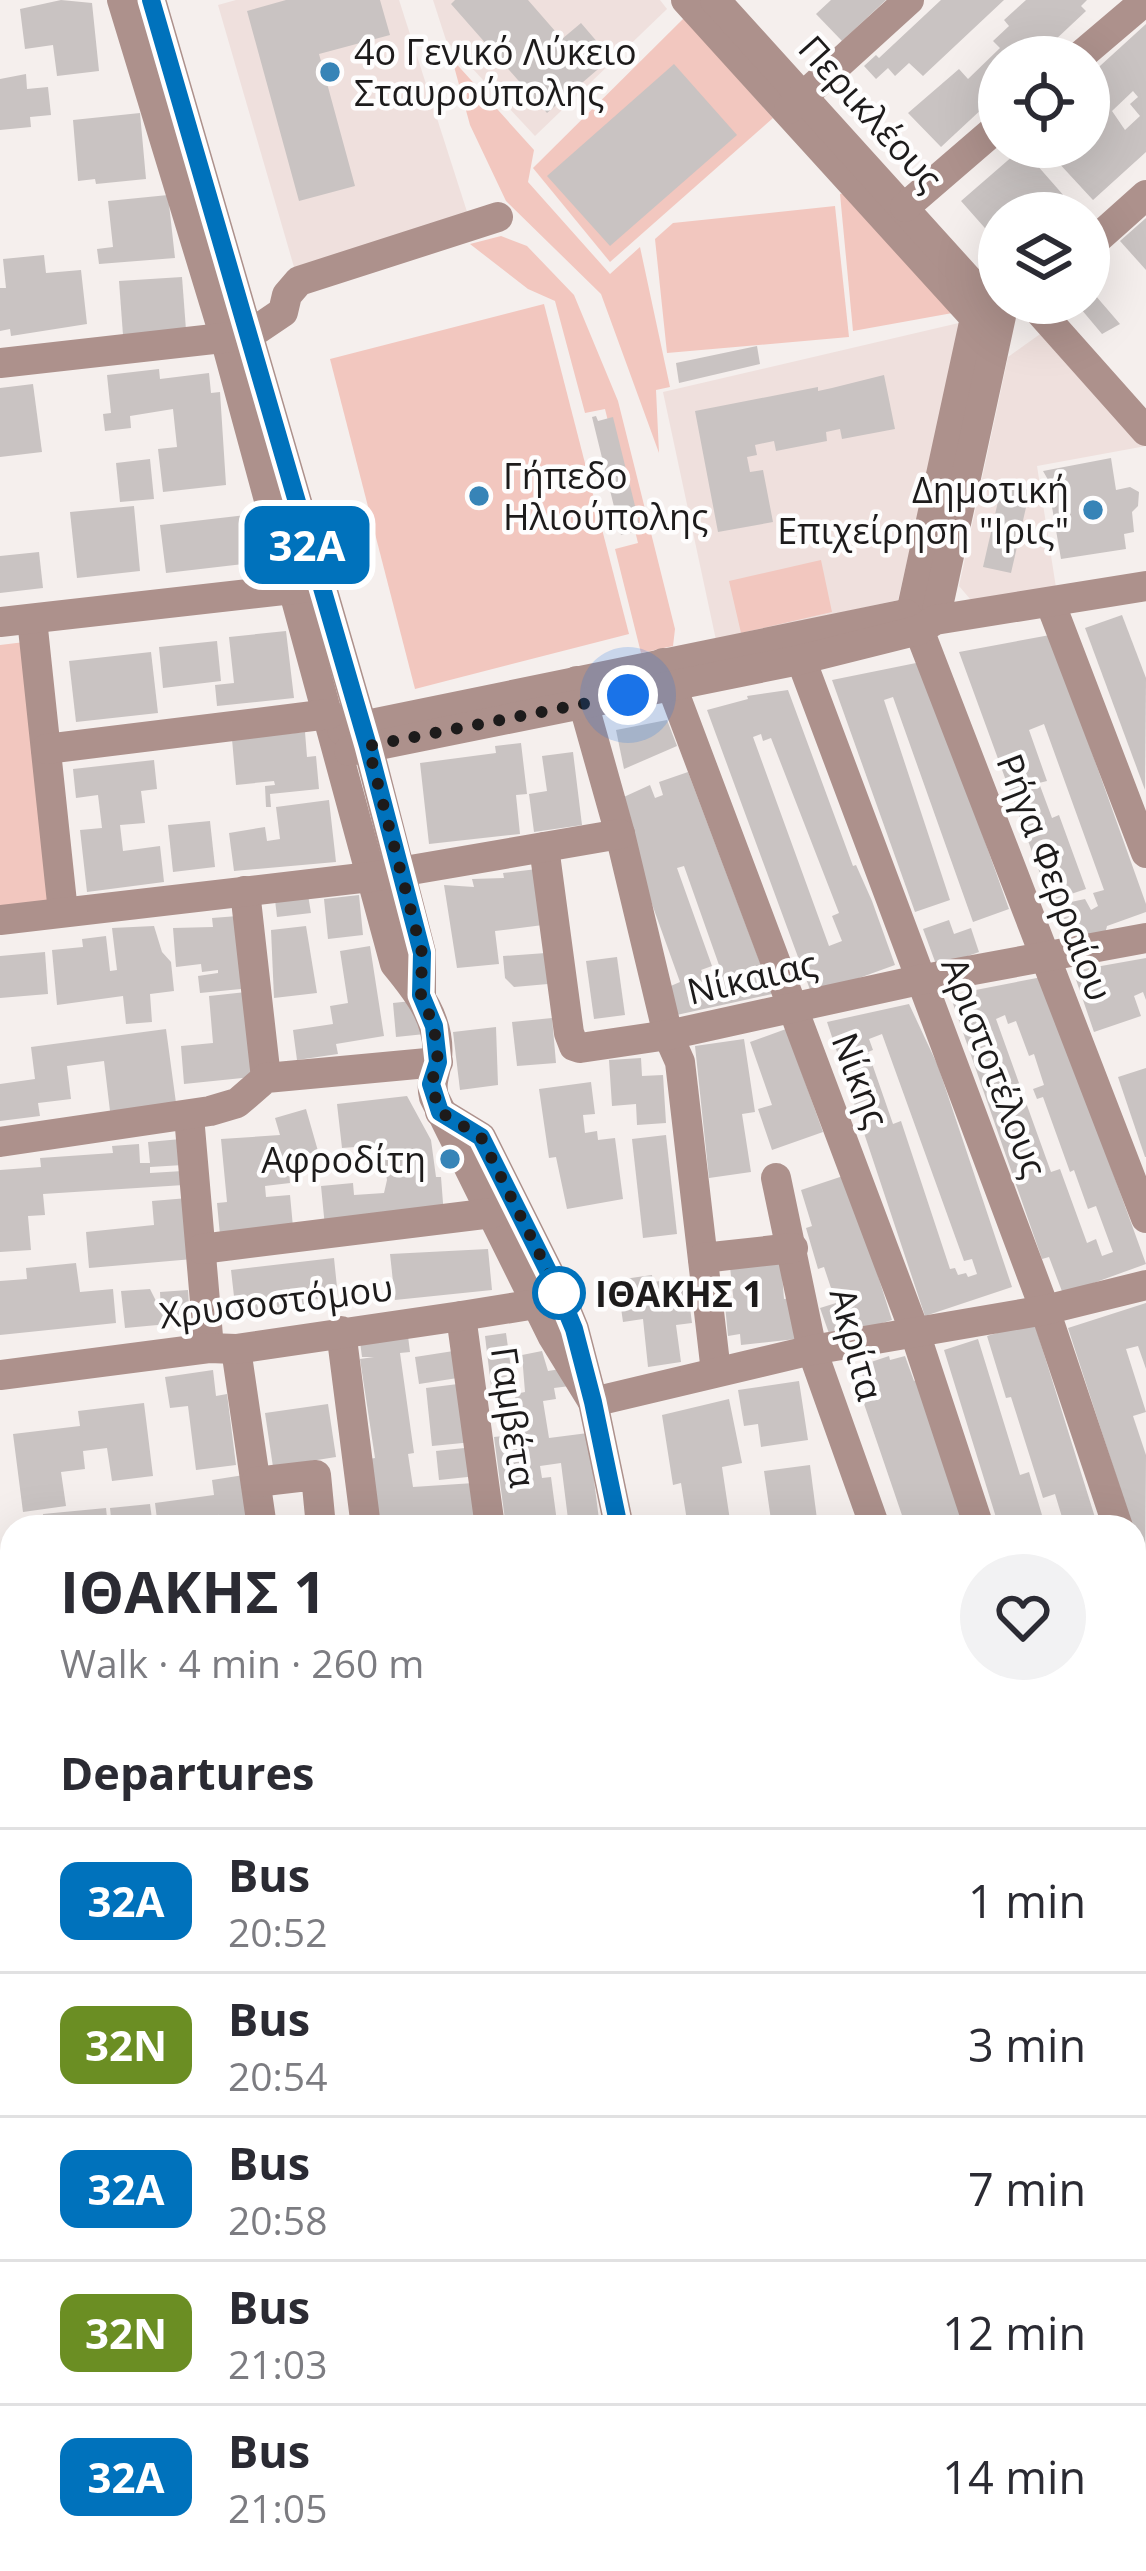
<!DOCTYPE html>
<html lang="en">
<head>
<meta charset="utf-8">
<style>
	:root { --surface:#fff; --page:#f2f2f3; --text:#2b2b33; --muted:#7c7c81; --line:#e1e1e2 }
	body { margin:0; font-family:"Open Sans",sans-serif; background:var(--page); color:var(--text); height:100vh; display:flex; flex-direction:column; font-size:45px; white-space:nowrap }
	* { box-sizing:border-box; margin:0 }
	p { font-size:39px; color:var(--muted) }
	.icon { flex:none; width:66px; height:66px; fill:none; stroke:currentColor; stroke-width:2; stroke-linecap:round; stroke-linejoin:round }
	.map { position:relative; flex:1; overflow:hidden }
	.sheet { position:absolute; left:0px; top:1515px; width:1146px; height:1056px; display:flex; flex-direction:column; background:var(--surface); border-radius:36px 36px 0 0; box-shadow:0 12px 48px #0002 }
	.sheet>* { flex:none }
	.badge { padding:0 24px; border-radius:18px; font-size:42px; line-height:78px }
	.buttons { position:absolute; left:978px; top:36px; display:grid; gap:24px }
	.buttons a { display:grid; place-items:center; width:132px; height:132px; border-radius:50%; background:var(--surface); box-shadow:0 12px 48px #0002; font-size:60px }
	.you { position:absolute; width:60px; height:60px; margin:-30px; border:9px solid #fff; border-radius:50%; background:#1a73e8; box-shadow:0 0 0 18px #1a73e833 }
	.map>.badge { position:absolute; translate:-50% -50%; box-shadow:0 0 0 6px #fff }
	h2 { padding:0 60px; font-size:45px; line-height:108px }
	.round { display:grid; place-items:center; flex:none; width:126px; height:126px; border-radius:63px; background:var(--page) }
	.summary { display:flex; align-items:center; justify-content:space-between; height:204px; padding:0 60px }
	h1 { font-size:57px; font-weight:700; line-height:90px }
	ul { padding:0; list-style:none }
	li { display:flex; align-items:center; gap:36px; height:144px; padding:0 60px; border-top:3px solid var(--line) }
	li div { flex:1 }
	li b { display:block; font-size:45px }
	li em { font-style:normal }
	li .badge { min-width:132px; font-weight:700; text-align:center }
	.map>svg:first-child { display:block }
</style>
</head>
<body>
<div class="map">
<svg width="1146" height="2571" viewBox="0 0 1146 2571">
	<rect width="100%" height="100%" fill="#f5efed"/>
	<g fill="#efe0dd">
		<path d="M236,0H399L469,218L294,267L218,5Z"/>
		<path d="M433,0H660L667,9L535,136L446,40Z"/>
		<path d="M963,322L898,600L716,640L663,392Z"/>
		<path d="M1043,332L1146,446L1037,466L1057,594L976,606L959,586L1008,357Z"/>
	</g>
	<g fill="#f2c7bf">
		<path d="M684,18L773,118L610,262L533,168Z"/>
		<path d="M452,59L534,150L528,182L610,274L640,247L670,387L656,390L659,453L601,294L506,201L470,125Z"/>
		<path d="M850,192L958,312L853,331L840,194Z"/>
		<path d="M835,206L849,337L667,353L655,239L673,223Z"/>
		<path d="M501,236L527,246L574,295L618,401L675,629L673,646L641,653L615,549L638,543L605,409L585,413L555,301L528,289L470,244Z"/>
		<path d="M544,304L629,634L415,689L330,359Z"/>
		<path d="M821,560L832,612L741,633L729,581Z"/>
		<path d="M33,641L53,902L0,910V645Z"/>
	</g>
	<g fill="#c9c3c2" fill-rule="evenodd">
		<path d="M61,0L92,3L99,71L57,76L53,45L25,49L20,9Z"/>
		<path d="M286,0H380L390,35L319,54L355,186L299,201L247,11Z"/>
		<path d="M455,0H528L562,39L581,23L611,58L547,113L451,4Z"/>
		<path d="M831,0H886L842,41L816,14Z"/>
		<path d="M941,0H1004L923,76L909,63L895,76L888,68L876,79L864,66L876,55L879,58Z"/>
		<path d="M1026,0H1087L1081,6L1086,11L1037,57H999V93L941,147L908,113L959,69L968,79L1000,48L993,41L1009,26L1004,20Z"/>
		<path d="M1146,24V152L1093,200L1044,147H1089V76ZM1133,91L1138,97L1130,104L1140,116L1125,130L1112,111Z"/>
		<path d="M674,64L737,135L610,246L547,176Z"/>
		<path d="M26,74L27,89L48,87L51,115L30,117L31,127L0,130V79Z"/>
		<path d="M140,113L146,179L96,184L95,179L78,181L73,120Z"/>
		<path d="M1022,148L1079,213H999V244L961,201Z"/>
		<path d="M168,195L175,258L99,264L97,249L113,247L108,201Z"/>
		<path d="M1146,218V270L1120,241Z"/>
		<path d="M44,255L46,273L81,270L87,324L11,336L10,329L0,331V288H6L3,259Z"/>
		<path d="M1094,267L1102,277L1089,288L1120,324L1102,334L1076,303H1089V272Z"/>
		<path d="M182,277L186,330L123,335L119,281Z"/>
		<path d="M757,346L760,364L679,383L676,363Z"/>
		<path d="M159,369L160,379L209,373L211,393L220,392L226,485L163,492L158,449L177,447L173,409L130,416L131,428L105,431L103,414L111,413L107,375Z"/>
		<path d="M884,375L895,429L842,439L840,429L826,432L827,441L776,451L774,441L755,445L757,455L747,457L750,472L763,470L773,522L718,532L695,411L818,387V391L832,388Z"/>
		<path d="M33,384L42,452L0,457V388Z"/>
		<path d="M596,416L598,421L613,417L641,530L621,535L592,417Z"/>
		<path d="M1111,458L1116,490L1130,487L1139,492L1138,506L1132,512L1134,532L1124,534L1126,549L1061,559L1047,478L1043,471Z"/>
		<path d="M150,459L154,499L120,502L116,463Z"/>
		<path d="M1002,484L1030,490L1011,573L983,567Z"/>
		<path d="M353,503L367,557L337,566L322,512Z"/>
		<path d="M134,506L140,571L77,578L70,512Z"/>
		<path d="M246,515L252,563L166,573L160,525Z"/>
		<path d="M39,552L43,588L0,593V556Z"/>
		<path d="M1122,615L1146,678L1145,790L1085,628Z"/>
		<path d="M286,631L294,698L217,706L215,685L234,683L229,637Z"/>
		<path d="M1050,635L1146,904V912L1107,926L1105,934L1065,942L1052,906L1085,899L1091,910L1098,906L1093,893L1104,890L1044,724L1029,730L1047,781L1039,783L1052,818L1059,815L1086,889L1050,901L959,652Z"/>
		<path d="M217,641L221,681L163,688L159,647Z"/>
		<path d="M151,652L158,713L76,722L69,661Z"/>
		<path d="M921,662L1009,909L973,922L893,697L884,700L950,900L915,912L832,680Z"/>
		<path d="M788,690L853,866L856,865L872,901L895,965L812,995L707,710L748,699L747,696ZM761,734L763,741L771,738L839,913L832,916L842,941L829,946L753,737Z"/>
		<path d="M667,720L677,746L624,769L616,730Z"/>
		<path d="M305,732L307,757L316,756L319,789L270,794L271,807H266L265,786L275,785L274,781L236,785L232,739Z"/>
		<path d="M521,743L527,794L516,795L520,834L429,844L420,763L496,753L495,746Z"/>
		<path d="M573,752L582,825L534,832L529,794L547,791L542,756Z"/>
		<path d="M154,760L157,789L141,791L145,823L120,825L123,851L160,846L164,882L87,892L80,830L102,828L98,795L76,798L73,769Z"/>
		<path d="M688,772L772,994L672,1016L666,988L680,982L615,801L650,785L655,798L663,795L659,782ZM684,866L719,965L722,985L710,987L703,974L701,970L712,966L677,868Z"/>
		<path d="M329,800L336,862L234,871L229,833L265,827L267,841L280,839L276,807Z"/>
		<path d="M210,821L215,867L173,872L168,825Z"/>
		<path d="M537,869L543,925L495,931L499,964L457,968L444,885L474,887L472,879L504,878L503,873Z"/>
		<path d="M308,895L311,913L277,917L275,900Z"/>
		<path d="M359,895L363,935L328,939L324,899Z"/>
		<path d="M238,916L241,989L200,993L198,976L218,973V970L202,972L201,964L176,967L173,928L213,927L212,918Z"/>
		<path d="M949,920L954,934L971,928L979,952L937,967L923,929Z"/>
		<path d="M154,926L162,952L171,962L174,991L150,994L152,1022L126,1024L123,996L57,1005L52,950L83,947L82,939L106,936L110,971L117,970L112,928Z"/>
		<path d="M306,926L317,993L274,998L271,930Z"/>
		<path d="M370,946L384,1036L336,1044L338,1054L297,1060L293,1030L333,1024L330,1006L348,1003L340,951Z"/>
		<path d="M45,952L48,994L0,998V956Z"/>
		<path d="M546,953L548,984L514,987L505,978L503,956Z"/>
		<path d="M617,957L625,1015L594,1019L586,961Z"/>
		<path d="M1146,958V1000L1143,992L1134,996L1141,1016L1094,1032L1073,971Z"/>
		<path d="M1042,977L1146,1264L1063,1294L1049,1257L1042,1259L950,995ZM1005,1015L1008,1024L1016,1021L1029,1056L1034,1054L1044,1085L1033,1089L1037,1099L1043,1097L1070,1172L1074,1170L1088,1209L1096,1206L1113,1252L1102,1256L1096,1239L1087,1243L1060,1169L1051,1172L996,1019Z"/>
		<path d="M246,992L252,1077L184,1084L181,1046L213,1043L209,996Z"/>
		<path d="M421,1000L425,1034L396,1037L393,1003Z"/>
		<path d="M909,1004L938,1066L1012,1287L925,1316L827,1022ZM882,1034L964,1261L972,1259L977,1274L968,1277L966,1273L958,1275L955,1268L950,1269L901,1121L893,1124L868,1052L873,1050L869,1039Z"/>
		<path d="M552,1018L556,1063L517,1066L512,1022Z"/>
		<path d="M496,1027L498,1085L460,1090L453,1032Z"/>
		<path d="M166,1029L176,1103L110,1111L104,1061L67,1066L71,1099L38,1103L40,1116L0,1121V1084L35,1079L31,1047Z"/>
		<path d="M786,1029L823,1132L772,1150L758,1109L772,1105L750,1042Z"/>
		<path d="M744,1039L755,1112L742,1114L751,1172L709,1178L695,1046Z"/>
		<path d="M641,1058L642,1076L663,1075L666,1123L637,1125L636,1104L612,1106L609,1060Z"/>
		<path d="M1146,1068V1157H1145L1118,1077Z"/>
		<path d="M591,1082L595,1114L583,1115L585,1133L597,1131L598,1140L615,1138L623,1199L567,1209L556,1157L549,1158L539,1089Z"/>
		<path d="M407,1096L431,1140L436,1177H441L444,1216L325,1227L321,1186L353,1183L354,1195L384,1193L387,1180L384,1162L368,1146L342,1148L337,1104Z"/>
		<path d="M306,1109L318,1151L288,1160L290,1183L265,1186L266,1197L290,1195L293,1227L220,1235L217,1203L227,1202L221,1139L280,1135L275,1118Z"/>
		<path d="M666,1135L677,1234L643,1238L632,1139Z"/>
		<path d="M181,1139L183,1165L150,1167V1173L183,1171L184,1185L43,1194L45,1215L28,1216L31,1250L0,1252V1170L41,1167L40,1158L113,1153L112,1146L139,1144L140,1163H150L148,1142Z"/>
		<path d="M846,1175L892,1320L831,1339L820,1308L836,1303L824,1267L818,1269L806,1228L812,1226L801,1190Z"/>
		<path d="M188,1198L193,1259L89,1268L86,1232L154,1225L152,1201Z"/>
		<path d="M488,1249L492,1290L395,1300L390,1254Z"/>
		<path d="M334,1258L338,1297L308,1300V1306L236,1314L231,1270Z"/>
		<path d="M781,1262L784,1299L791,1298L796,1339L741,1345L740,1334L728,1336L725,1305L734,1304L730,1267Z"/>
		<path d="M76,1263L80,1292L113,1289L116,1323L0,1335V1281L27,1279L26,1268Z"/>
		<path d="M652,1275L653,1282L686,1277L692,1323L676,1325L681,1362L648,1367L643,1319L623,1322L617,1280Z"/>
		<path d="M150,1289L161,1311L160,1292L188,1290L190,1322L125,1328L121,1291Z"/>
		<path d="M1146,1303V1369L1138,1346L1126,1349L1146,1412L1133,1416L1146,1455L1145,1565L1068,1328Z"/>
		<path d="M1034,1322L1098,1527H1065L1055,1494L1043,1498L1011,1397L1006,1398L987,1336Z"/>
		<path d="M407,1328L410,1352L400,1353L414,1453L408,1454L413,1487L474,1483L479,1518L380,1527L369,1459L375,1458L360,1359L374,1357H362L359,1334Z"/>
		<path d="M506,1333L513,1383L491,1386L485,1336Z"/>
		<path d="M978,1339L1020,1475L1029,1472L1042,1515L1038,1516L1041,1527H999L944,1350Z"/>
		<path d="M460,1350L464,1377L419,1384L415,1357Z"/>
		<path d="M542,1351L548,1371L567,1368L570,1386L554,1388L556,1399L543,1401L549,1438L588,1433L600,1527H569L561,1463L540,1466L542,1478L551,1477L557,1522L547,1527H506L494,1437L513,1435L510,1415L504,1416L503,1407L516,1405L515,1394L525,1392L522,1355Z"/>
		<path d="M889,1356L890,1360L905,1356L914,1381L918,1379L968,1527H906L862,1398L870,1396L859,1366Z"/>
		<path d="M213,1370L216,1396L227,1394L236,1465L196,1470L188,1406L170,1408L165,1377Z"/>
		<path d="M799,1381L808,1440L761,1447L758,1424L744,1426L738,1390Z"/>
		<path d="M466,1383L473,1442L432,1446L426,1388Z"/>
		<path d="M729,1399L742,1463L722,1467L731,1527H688L681,1483L673,1485L662,1415Z"/>
		<path d="M144,1403L153,1476L112,1481L107,1448L83,1451L85,1469L61,1472L66,1506L23,1512L13,1434L80,1426L78,1411Z"/>
		<path d="M328,1404L336,1457L273,1467L265,1413Z"/>
		<path d="M474,1447L477,1476L439,1480L436,1451Z"/>
		<path d="M810,1465L818,1527H772L764,1471Z"/>
		<path d="M244,1475L252,1527H220L218,1514V1527H158L155,1503L214,1495L212,1480Z"/>
		<path d="M150,1504L153,1527H112L110,1508Z"/>
		<path d="M106,1508L108,1527H44L43,1514Z"/>
		<path d="M1134,1667L1146,1696L1144,1909L1134,1856Z"/>
		<path d="M6,1807L12,1895L3,1896L0,1808Z"/>
		<path d="M7,1900L12,1948L0,1949V1901Z"/>
		<path d="M1146,1918V1955L1134,1957V1920Z"/>
		<path d="M12,1965V2029L0,2030V1967Z"/>
		<path d="M1146,1988V2230H1144L1134,2176V1990Z"/>
		<path d="M12,2067V2132L0,2134V2069Z"/>
		<path d="M12,2242V2279L0,2281V2243Z"/>
		<path d="M1134,2335L1146,2388V2571H1131L1129,2559H1134Z"/>
		<path d="M12,2369V2440L0,2441V2371Z"/>
		<path d="M0,2459L12,2464V2559H24V2563L0,2566Z"/>
		<path d="M100,2559H181L182,2571H101Z"/>
		<path d="M201,2559H278L279,2571H201Z"/>
		<path d="M294,2559H366L367,2571H296Z"/>
		<path d="M395,2559H429L431,2570L396,2571Z"/>
		<path d="M530,2559H597L598,2571H509V2568L531,2566Z"/>
		<path d="M635,2559H699L700,2571H637Z"/>
		<path d="M712,2559H756L757,2571H714Z"/>
		<path d="M764,2559H917L918,2571H765Z"/>
		<path d="M945,2559H1060L1061,2562L991,2571H947Z"/>
	</g>
	<g fill="none" stroke-linecap="round" stroke-linejoin="round">
		<g stroke="#ad918c" stroke-width="30">
			<path d="M122,0L225,338L395,964C418,992 441,1020 437,1059C436,1074 430,1081 434,1097L553,1337L593,1402"/>
			<path d="M151,0L368,746L421,953V995"/>
			<path d="M686,0L975,318L911,613"/>
			<path d="M715,0L1001,316L935,620"/>
			<path d="M1079,57L1146,0"/>
			<path d="M789,109L909,0"/>
			<path d="M905,207L999,126"/>
			<path d="M1089,246L1146,195"/>
			<path d="M1032,303L1146,431"/>
			<path d="M0,363L249,335L283,312L287,295L299,281L498,217"/>
			<path d="M1050,602L1146,853"/>
			<path d="M32,619L63,912"/>
			<path d="M0,622L310,587"/>
			<path d="M919,630L1146,1218"/>
			<path d="M793,638L1045,1310L1118,1527"/>
			<path d="M663,663L914,1330L979,1527"/>
			<path d="M577,681L620,834L668,1035L680,1062L716,1372"/>
			<path d="M342,730L906,614"/>
			<path d="M46,749L329,714"/>
			<path d="M349,751L799,660L919,630L935,620L1146,586"/>
			<path d="M544,847L569,1033L574,1046L580,1048L668,1035L919,980L1146,938"/>
			<path d="M245,891L266,1078"/>
			<path d="M0,920L370,877L620,834"/>
			<path d="M440,1112L481,1137L560,1295L574,1329L593,1402L619,1527"/>
			<path d="M189,1116L209,1348"/>
			<path d="M0,1142L210,1111L237,1103L266,1078L438,1062"/>
			<path d="M776,1178L812,1350L875,1527"/>
			<path d="M201,1249L492,1213"/>
			<path d="M703,1258L793,1248"/>
			<path d="M461,1316L490,1527"/>
			<path d="M341,1331L366,1527"/>
			<path d="M236,1349L262,1527"/>
			<path d="M0,1375L209,1348L236,1349L461,1316L536,1304L560,1295"/>
			<path d="M593,1402L812,1350L1045,1310L1146,1285"/>
			<path d="M256,1482L316,1475L321,1527"/>
			<path d="M1134,1577L1146,1620"/>
			<path d="M0,1578L12,1576"/>
			<path d="M0,1661L12,1784"/>
			<path d="M0,1959L12,1958"/>
			<path d="M1134,1983L1146,1981"/>
			<path d="M0,2040L12,2039"/>
			<path d="M0,2142L12,2141"/>
			<path d="M0,2189L12,2188"/>
			<path d="M1134,2242L1146,2306"/>
			<path d="M0,2297L12,2296"/>
			<path d="M0,2362L12,2361"/>
			<path d="M0,2452L12,2451"/>
			<path d="M190,2559L191,2571"/>
			<path d="M283,2559L284,2571"/>
			<path d="M602,2559L603,2571"/>
			<path d="M762,2559L763,2571"/>
			<path d="M928,2559L930,2571"/>
			<path d="M1114,2559L1117,2571"/>
			<path d="M51,2571L92,2567"/>
		</g>
	</g>
	<g fill="none" stroke-linecap="round" stroke-linejoin="round">
		<g stroke="#fff" stroke-width="27">
			<path id="line" d="M151,0L368,746L422,953L421,995L434,1026L438,1062L431,1084L440,1112L481,1137L560,1295L574,1329L593,1402L619,1527"/>
		</g>
		<use href="#line" stroke="#0072bc" stroke-width="18"/>
		<path stroke="#1d1b1b" stroke-width="12" stroke-dasharray="0 21.6" d="M559,1293L481,1137L440,1112L431,1084L438,1062L434,1026L421,995L422,953L368,746L628,695"/>
	</g>
	<g fill="#3784b7" stroke="#fefdfd" stroke-width="4.5">
		<circle cx="330" cy="72" r="12"/>
		<circle cx="479" cy="496" r="12"/>
		<circle cx="1093" cy="510" r="12"/>
		<circle cx="450" cy="1159" r="12"/>
	</g>
	<circle fill="#fff" stroke="#0072bc" stroke-width="6" cx="559" cy="1293" r="24"/>
	<g text-anchor="middle" dominant-baseline="central" stroke-width="9" stroke-linejoin="round" paint-order="stroke">
		<g font-size="36" fill="#1d1b1b" stroke="#fefdfd" text-anchor="start">
			<text x="354" y="51">4ο Γενικό Λύκειο<tspan x="354" dy="41">Σταυρούπολης</tspan></text>
			<text x="503" y="475">Γήπεδο<tspan x="503" dy="41">Ηλιούπολης</tspan></text>
			<text x="1069" y="489" text-anchor="end">Δημοτική<tspan x="1069" dy="41">Επιχείρηση "Ιρις"</tspan></text>
			<text x="426" y="1159" text-anchor="end">Αφροδίτη</text>
		</g>
		<g font-size="36" fill="#1d1b1b" stroke="#fefdfd">
			<text transform="translate(871 113) rotate(48)">Περικλέους</text>
			<text transform="translate(1055 877) rotate(69)">Ρήγα Φερραίου</text>
			<text transform="translate(752 977) rotate(-13)">Νίκαιας</text>
			<text transform="translate(995 1067) rotate(69)">Αριστοτέλους</text>
			<text transform="translate(861 1080) rotate(69)">Νίκης</text>
			<text transform="translate(276 1301) rotate(-7)">Χρυσοστόμου</text>
			<text transform="translate(857 1344) rotate(75)">Ακρίτα</text>
			<text transform="translate(514 1417) rotate(82)">Γαμβέτα</text>
		</g>
		<g font-size="36" font-weight="bold" fill="#1d1b1b" stroke="#fefdfd" text-anchor="start">
			<text x="595" y="1293">ΙΘΑΚΗΣ 1</text>
		</g>
	</g>
</svg>
<div class="buttons">
<a><svg class="icon" aria-label="locate" viewBox="0 0 24 24"><circle cx="12" cy="12" r="6"/><path d="M12 2v4M12 18v4M2 12h4M18 12h4"/></svg></a>
<a><svg class="icon" aria-label="layers" viewBox="0 0 24 24"><path d="M12 4l9 5-9 5-9-5zM3 14l9 5 9-5"/></svg></a>
</div>
<div class="you" style="left:628px;top:695px"></div>
<b class="badge" style="left:307px;top:545px;background:#0072bc;color:#fff">32Α</b>
<section class="sheet">
<div class="summary"><div><h1>ΙΘΑΚΗΣ 1</h1><p>Walk · 4 min · 260 m</p></div><a class="round"><svg class="icon" aria-label="heart" viewBox="0 0 24 24"><path d="M12 20l-8-8c-3-5 5-10 8-4 3-6 11-1 8 4z"/></svg></a></div>
<h2>Departures</h2>
<ul>
<li><span class="badge" style="background:#0072bc;color:#fff">32Α</span><div><b>Bus</b><p>20:52</p></div><em>1 min</em></li>
<li><span class="badge" style="background:#6b8e23;color:#fff">32Ν</span><div><b>Bus</b><p>20:54</p></div><em>3 min</em></li>
<li><span class="badge" style="background:#0072bc;color:#fff">32Α</span><div><b>Bus</b><p>20:58</p></div><em>7 min</em></li>
<li><span class="badge" style="background:#6b8e23;color:#fff">32Ν</span><div><b>Bus</b><p>21:03</p></div><em>12 min</em></li>
<li><span class="badge" style="background:#0072bc;color:#fff">32Α</span><div><b>Bus</b><p>21:05</p></div><em>14 min</em></li>
</ul>
</section>
</div>
</body>
</html>
